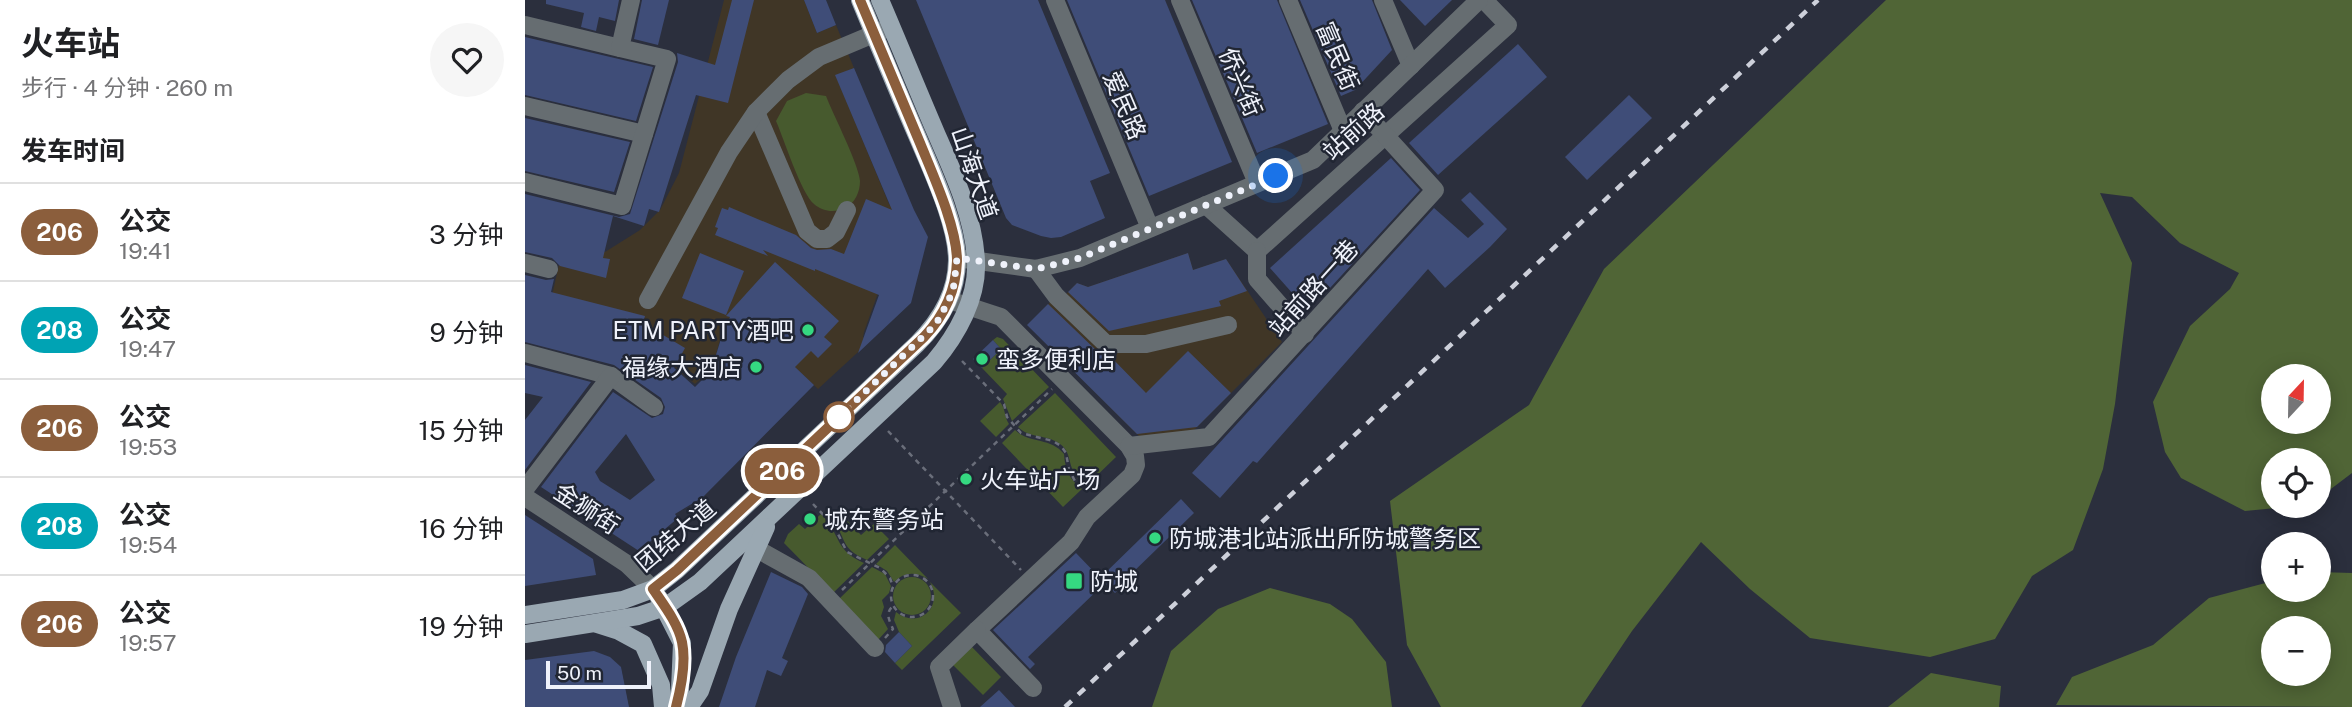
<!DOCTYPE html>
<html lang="zh">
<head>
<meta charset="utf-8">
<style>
	:root { --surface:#fff; --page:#f6f6f6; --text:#202124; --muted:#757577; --line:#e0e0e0 }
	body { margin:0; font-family:"Public Sans","Noto Sans SC",sans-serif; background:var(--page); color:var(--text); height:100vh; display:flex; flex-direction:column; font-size:26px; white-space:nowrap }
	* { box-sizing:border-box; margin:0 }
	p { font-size:23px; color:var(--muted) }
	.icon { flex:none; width:38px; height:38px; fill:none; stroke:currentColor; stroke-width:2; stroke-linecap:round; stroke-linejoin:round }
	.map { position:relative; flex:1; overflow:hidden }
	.details { display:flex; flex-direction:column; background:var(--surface); width:525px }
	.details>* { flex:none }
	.badge { padding:0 14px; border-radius:23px; font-size:24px; line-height:46px }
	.needle { width:46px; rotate:22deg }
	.tools { position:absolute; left:1736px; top:364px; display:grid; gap:14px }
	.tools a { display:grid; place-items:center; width:70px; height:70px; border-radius:50%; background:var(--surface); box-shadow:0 4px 18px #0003; font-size:35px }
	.scale { position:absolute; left:21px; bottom:18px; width:105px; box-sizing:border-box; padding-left:7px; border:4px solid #eff2fb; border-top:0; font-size:19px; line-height:24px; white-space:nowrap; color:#eff2fb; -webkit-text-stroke:5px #212633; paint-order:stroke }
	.you { position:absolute; width:35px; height:35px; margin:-18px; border:5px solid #fff; border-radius:50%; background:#1a73e8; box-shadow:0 0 0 10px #1a73e833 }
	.map>.badge { position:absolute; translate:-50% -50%; box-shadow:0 0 0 4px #fff }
	h2 { padding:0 21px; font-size:26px; line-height:63px }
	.round { display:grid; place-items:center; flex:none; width:74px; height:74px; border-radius:37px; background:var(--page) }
	.overview { display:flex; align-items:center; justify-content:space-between; height:119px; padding:0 21px }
	h1 { font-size:33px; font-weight:700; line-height:52px }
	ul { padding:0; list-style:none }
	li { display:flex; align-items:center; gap:21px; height:98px; padding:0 21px; border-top:2px solid var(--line) }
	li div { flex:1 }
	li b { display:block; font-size:26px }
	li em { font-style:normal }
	li .badge { min-width:77px; font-weight:700; text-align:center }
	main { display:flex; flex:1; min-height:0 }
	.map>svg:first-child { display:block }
</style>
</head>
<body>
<main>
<section class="details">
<div class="overview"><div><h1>火车站</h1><p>步行 · 4 分钟 · 260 m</p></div><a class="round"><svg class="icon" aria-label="heart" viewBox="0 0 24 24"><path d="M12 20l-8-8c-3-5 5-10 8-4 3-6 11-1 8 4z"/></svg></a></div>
<h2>发车时间</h2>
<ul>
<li><span class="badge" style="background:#8b5e3c;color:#fff">206</span><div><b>公交</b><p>19:41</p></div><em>3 分钟</em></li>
<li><span class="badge" style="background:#00a3b4;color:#fff">208</span><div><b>公交</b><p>19:47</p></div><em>9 分钟</em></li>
<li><span class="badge" style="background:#8b5e3c;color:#fff">206</span><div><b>公交</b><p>19:53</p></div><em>15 分钟</em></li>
<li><span class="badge" style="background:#00a3b4;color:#fff">208</span><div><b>公交</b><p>19:54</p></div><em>16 分钟</em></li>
<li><span class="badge" style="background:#8b5e3c;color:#fff">206</span><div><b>公交</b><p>19:57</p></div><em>19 分钟</em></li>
</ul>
</section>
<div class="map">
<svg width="1827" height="707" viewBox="0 0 1827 707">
	<rect width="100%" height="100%" fill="#2b2f3d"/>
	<g fill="#403626">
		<path d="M199,0H279L292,33L311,25L329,68L311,76L364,204L381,215L339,332L338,337L344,342L293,389L209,310L198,329L187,369L170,384L149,367L23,313L38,247L80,252L115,230L135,210L154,173Z"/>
		<path d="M663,253L668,270L701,259L757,342L665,434L619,441L503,325L535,292L540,295L552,283L563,287Z"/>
	</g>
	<g fill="#475a2e">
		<path d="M281,93L301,96C308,114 334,165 335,181C335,192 330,203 320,208C310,213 298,212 289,204C276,193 259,139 251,121L262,101Z"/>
		<path d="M472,337L478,339L524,387L487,421L478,399L482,394L457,368L476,349L468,340Z"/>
		<path d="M530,393L591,457L561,486C539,470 550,455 535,444C522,434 505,439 493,427Z"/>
		<path d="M475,402C481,409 479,417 484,424L471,437L455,421Z"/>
		<path d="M490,430C505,444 526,437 539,454C540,470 545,480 557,489L538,507L477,443Z"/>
		<path d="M315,513L336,535L349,524L364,539L342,560C315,548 323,542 308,520Z"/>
		<path d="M296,514C317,536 309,550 339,563L308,593L259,543L263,534L274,524L280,529Z"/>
		<path d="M370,545L403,579C390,571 379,572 369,582L362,571L351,564Z"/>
		<path d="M347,567L360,574L366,586L364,593L357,600L359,607L356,616L363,629L353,640L314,599Z"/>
		<circle cx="387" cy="596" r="19"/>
		<path d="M405,582L436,613L377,670L370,663L387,646L374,632L369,620L371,612C394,630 419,607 405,582Z"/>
		<path d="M446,646L476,677L458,695L427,664Z"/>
	</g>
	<g fill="#506536" fill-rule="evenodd">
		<path d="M1361,0H1827V473L1794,498V460H1748V506H1772L1720,511L1656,478L1640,452L1628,402L1665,326L1705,289L1714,273L1655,243L1607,197L1575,193L1607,263L1590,404L1578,469L1548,550L1507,576L1470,639L1405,657L1285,638L1225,589L1176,542L1107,631L1056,707H916L882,645L865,501L1004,405L1079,269ZM1794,376V422H1748V376Z"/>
		<path d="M1794,572L1827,573V707L1531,705L1547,677L1628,645L1684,598L1748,581V590H1794ZM1748,628H1794V674H1748Z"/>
		<path d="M745,588L805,604L827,619L861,662L867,707H627L646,651L693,609Z"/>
		<path d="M1406,673L1476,686L1474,707H1363Z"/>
	</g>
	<g fill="#3f4d78" fill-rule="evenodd">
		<path d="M21,0H94L90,21L74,17L71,31L56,27L59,13L21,4Z"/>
		<path d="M117,0H144L133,45L109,39Z"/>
		<path d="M207,0H229L203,103L171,95L134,212L124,209L119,226L88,216L78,258L85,259L81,278L35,266L27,258L0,252V194L94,217L105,214L153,62L152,53L190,65Z"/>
		<path d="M279,0H301L311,25L292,33Z"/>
		<path d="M391,0H513L585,173L565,181L580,218L536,237L526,238L516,236L487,225L481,218Z"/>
		<path d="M542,0H640L707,162L624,196Z"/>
		<path d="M667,0H752L803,124L732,153Z"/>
		<path d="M775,0H847L867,50L830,90L816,96Z"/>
		<path d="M875,0H927L900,26Z"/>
		<path d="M0,37L128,67L111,121L0,95Z"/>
		<path d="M993,44L1022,77L913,175L884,143Z"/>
		<path d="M329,68L389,210L403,237L386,303L333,353L354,295L290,269V271L238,250L243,256L190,235L193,228L190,227L197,208L203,210L204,207L271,235L286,248L292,250L306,249L319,254L341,199L367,210L310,75Z"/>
		<path d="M1104,95L1127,118L1062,180L1040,157Z"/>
		<path d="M0,118L105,142L89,192L0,171Z"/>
		<path d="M866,158L895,190L805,288L801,283L777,304L745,268Z"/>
		<path d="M945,192L982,229L965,247L920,288L903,269L732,463L728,461L695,498L667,473L909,208L943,238L959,224L936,200Z"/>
		<path d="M175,253L219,271L201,315L157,298Z"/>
		<path d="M663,253L668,270L701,259L722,291L694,301L696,306L584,331L543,292L552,283L563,287Z"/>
		<path d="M250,262L314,321L299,337L307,344L293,358L286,351L270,367L289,385L178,497L150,514L153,518L114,551L16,487L88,392L127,418L138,414L140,407L136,398L89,365L0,342V275L21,280L29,279L26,292L120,316L118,323L160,348L149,368L170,387L186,371L199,329L205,317L201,316ZM101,434L130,480L105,500L75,481L70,472Z"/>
		<path d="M523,304L573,352L584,355L621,393L663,351L706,393L672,427L612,434L502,325Z"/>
		<path d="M468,340L476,349L457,368L448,359Z"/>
		<path d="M0,365L66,382L0,470V420L18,397L0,393Z"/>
		<path d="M656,499L669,513L603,577L605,579L590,593L580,583L503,657L510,664L505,669L468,630L551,553L575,578Z"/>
		<path d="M0,515L68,559L71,575L0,586Z"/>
		<path d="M246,572L277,587L283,594L257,658L263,661L256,676L242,670L230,707H194L211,657Z"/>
		<path d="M374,632L387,646L370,663L360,652L361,645Z"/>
		<path d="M69,651L85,657L96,667L104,707H0V660Z"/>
		<path d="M474,690L490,707H455Z"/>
	</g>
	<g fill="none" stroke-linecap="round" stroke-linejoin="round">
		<g stroke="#6a6e7a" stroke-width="2.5" stroke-dasharray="5 5" stroke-linecap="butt">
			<path d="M437,361L479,404L482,417L496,433L528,441L536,446L541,453L544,470L550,481L562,489"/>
			<path d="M363,431L496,570"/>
			<path d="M288,504L309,526L322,552L355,568L365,578L368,587"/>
			<circle cx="387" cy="596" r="21"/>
			<path d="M317,590L527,389"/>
			<path d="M360,638L368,629C364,620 360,613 368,606"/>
		</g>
		<g stroke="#666d71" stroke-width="18">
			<path d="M530,0L625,228"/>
			<path d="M655,0L732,183"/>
			<path d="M763,0L818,131"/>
			<path d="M858,0L886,66"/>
			<path d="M0,25L95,48"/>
			<path d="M0,106L119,134"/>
			<path d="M231,112L282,231L292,239H302L311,232L322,210"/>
			<path d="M0,182L97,206L142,59L95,48L106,0"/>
			<path d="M681,205L732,251L983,25L959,0"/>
			<path d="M732,251V279L780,334"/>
			<path d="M439,259L511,269L555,258L788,160L954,0"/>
			<path d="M0,263L24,269"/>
			<path d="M511,269L531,296L581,344H621L703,325"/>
			<path d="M123,300L204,152L231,112L263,80L294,57L363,28"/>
			<path d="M424,300L476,317L604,446L610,456L611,465L607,475L562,517L546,542L452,630L508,688"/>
			<path d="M0,353L86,376L129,407"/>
			<path d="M604,446L684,437L910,190L838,111"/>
			<path d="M0,489L86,376"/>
			<path d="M0,497L102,564L128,589"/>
			<path d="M221,539L230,548L284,578L350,648"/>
			<path d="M427,707L414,667L452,630"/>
		</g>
		<g stroke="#9aa8b2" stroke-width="18">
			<path d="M134,598L157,643L155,690L151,707"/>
			<path d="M0,615L98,600L128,589L152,570L392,344C415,321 432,294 432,260C432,224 407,171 393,138C373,92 354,46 335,0"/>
			<path d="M72,624L94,631L118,644L136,685L138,707"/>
			<path d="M0,634L113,616L140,607L175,582L409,362C432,335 453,298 451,261C449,217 428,172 411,133C392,89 374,44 355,0"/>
			<path d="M164,707L175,691L204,609L241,527"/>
		</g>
		<path stroke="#cdd0da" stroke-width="4.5" stroke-dasharray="9 9" stroke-linecap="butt" d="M540,707L1293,0"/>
	</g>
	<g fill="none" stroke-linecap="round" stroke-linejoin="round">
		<g stroke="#fff" stroke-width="16">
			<path id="line" d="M151,707C156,688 161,661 157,642C153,623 138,604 128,589L152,570L399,337C419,316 431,291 432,261C432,227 408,175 395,143C375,96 355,48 335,0"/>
		</g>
		<use href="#line" stroke="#8b5e3c" stroke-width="10"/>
		<path stroke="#eff2fb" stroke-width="7" stroke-dasharray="0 12.6" d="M314,417L411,324L424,300L429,285L432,258L511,269L555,258L751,176"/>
	</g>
	<g fill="#35d881" stroke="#212633" stroke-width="2.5">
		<circle cx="283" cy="330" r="7"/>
		<circle cx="457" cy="359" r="7"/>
		<circle cx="231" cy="367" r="7"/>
		<circle cx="441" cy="479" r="7"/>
		<circle cx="285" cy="519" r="7"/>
		<circle cx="630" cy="538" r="7"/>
		<rect x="540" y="572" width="18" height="18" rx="3.5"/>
	</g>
	<circle fill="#fff" stroke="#8b5e3c" stroke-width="3.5" cx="314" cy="417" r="14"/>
	<g text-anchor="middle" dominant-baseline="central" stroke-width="5" stroke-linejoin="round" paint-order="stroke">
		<g font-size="24" fill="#eff2fb" stroke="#212633">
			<text transform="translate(813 56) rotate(67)">富民街</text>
			<text transform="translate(716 82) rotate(67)">侨兴街</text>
			<text transform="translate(600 105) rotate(67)">爱民路</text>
			<text transform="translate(828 131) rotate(-42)">站前路</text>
			<text transform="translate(450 173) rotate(71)">山海大道</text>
			<text transform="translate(788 288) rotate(-48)">站前路一巷</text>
			<text transform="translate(62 508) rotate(33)">金狮街</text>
			<text transform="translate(150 535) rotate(-40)">团结大道</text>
		</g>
		<g font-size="24" fill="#eff2fb" stroke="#212633" text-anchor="start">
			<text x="269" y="330" text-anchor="end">ETM PARTY酒吧</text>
			<text x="471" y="359">蛮多便利店</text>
			<text x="217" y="367" text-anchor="end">福缘大酒店</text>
			<text x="455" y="479">火车站广场</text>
			<text x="299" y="519">城东警务站</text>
			<text x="644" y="538">防城港北站派出所防城警务区</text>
			<text x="565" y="581">防城</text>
		</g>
	</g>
</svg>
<div class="tools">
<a><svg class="needle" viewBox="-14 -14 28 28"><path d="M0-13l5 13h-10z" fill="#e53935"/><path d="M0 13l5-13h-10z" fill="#757577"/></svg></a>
<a><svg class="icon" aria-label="locate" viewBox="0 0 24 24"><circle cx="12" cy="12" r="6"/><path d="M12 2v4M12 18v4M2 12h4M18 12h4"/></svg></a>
<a>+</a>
<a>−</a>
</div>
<div class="scale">50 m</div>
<div class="you" style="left:751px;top:176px"></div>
<b class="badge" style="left:257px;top:471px;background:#8b5e3c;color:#fff">206</b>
</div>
</main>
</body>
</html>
